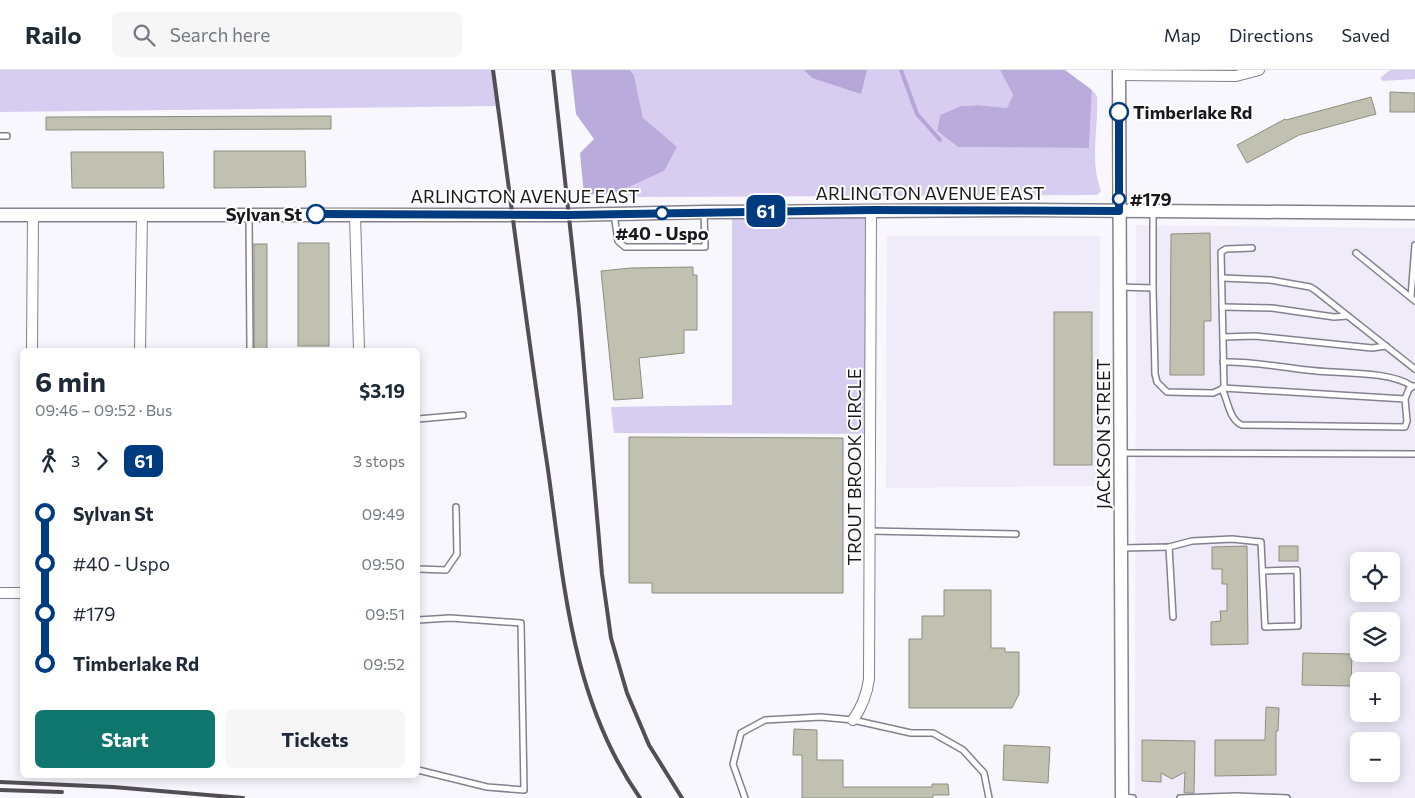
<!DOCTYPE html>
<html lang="en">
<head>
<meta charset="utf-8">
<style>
	:root { --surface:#fff; --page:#f6f6f7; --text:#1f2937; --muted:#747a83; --line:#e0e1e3; --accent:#0f766e }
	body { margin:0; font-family:Commissioner,sans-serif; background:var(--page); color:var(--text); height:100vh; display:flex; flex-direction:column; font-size:19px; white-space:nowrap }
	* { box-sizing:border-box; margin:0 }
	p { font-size:16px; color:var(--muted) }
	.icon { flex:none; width:28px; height:28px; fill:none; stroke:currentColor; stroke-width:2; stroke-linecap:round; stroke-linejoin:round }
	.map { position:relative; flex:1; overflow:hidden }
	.sheet { position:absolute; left:20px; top:278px; width:400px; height:430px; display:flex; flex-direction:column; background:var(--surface); border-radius:8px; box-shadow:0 2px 12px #0003 }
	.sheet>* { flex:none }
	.badge { padding:0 10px; border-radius:8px; font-size:18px; line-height:32px }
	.controls { position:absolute; left:1350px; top:482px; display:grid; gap:10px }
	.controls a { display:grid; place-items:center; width:50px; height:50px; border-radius:8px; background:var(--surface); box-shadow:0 2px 12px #0003; font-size:25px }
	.map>.badge { position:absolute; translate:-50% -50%; box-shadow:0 0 0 2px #fff }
	.legs { display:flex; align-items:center; gap:8px; height:55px; padding:0 15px; font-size:16px }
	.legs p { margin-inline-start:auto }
	.overview { display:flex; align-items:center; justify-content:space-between; height:85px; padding:0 15px }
	h1 { font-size:28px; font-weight:700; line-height:38px }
	.button { display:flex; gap:10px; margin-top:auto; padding:10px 15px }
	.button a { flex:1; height:58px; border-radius:8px; background:var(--accent); color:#fff; font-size:20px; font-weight:700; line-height:58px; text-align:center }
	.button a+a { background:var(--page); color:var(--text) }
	ul { padding:0 15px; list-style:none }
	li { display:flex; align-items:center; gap:18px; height:50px; font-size:19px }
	li i { display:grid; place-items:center; width:8px; height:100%; margin:0 6px; background:currentColor }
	li i::after { content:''; width:12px; height:12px; margin:-6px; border:4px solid; border-radius:50%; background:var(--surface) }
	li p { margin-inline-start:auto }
	li:first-child i { background:linear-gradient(#0000 50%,currentColor 0) }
	li:last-child i { background:linear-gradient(currentColor 50%,#0000 0) }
	header { display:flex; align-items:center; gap:30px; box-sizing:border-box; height:70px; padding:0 25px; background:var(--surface); border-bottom:1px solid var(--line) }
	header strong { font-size:24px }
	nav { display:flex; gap:28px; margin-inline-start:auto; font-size:18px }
	.search { width:350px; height:45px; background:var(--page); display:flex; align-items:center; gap:12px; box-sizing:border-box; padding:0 18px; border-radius:8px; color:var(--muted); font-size:19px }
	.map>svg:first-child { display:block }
</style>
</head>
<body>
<header>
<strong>Railo</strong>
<div class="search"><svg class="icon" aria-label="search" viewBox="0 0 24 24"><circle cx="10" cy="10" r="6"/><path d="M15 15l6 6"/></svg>Search here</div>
<nav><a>Map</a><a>Directions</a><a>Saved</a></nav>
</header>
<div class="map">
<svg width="1415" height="728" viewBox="0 0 1415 728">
	<rect width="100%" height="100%" fill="#f9f7fe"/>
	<g fill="#efebf9" fill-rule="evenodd">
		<path d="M1136,155L1415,158V728H1135ZM1359,491H1391V524H1359ZM1359,551H1391V584H1359ZM1359,611H1391V644H1359ZM1359,671H1391V704H1359Z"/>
		<path d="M887,166H1100L1099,416L886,418Z"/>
	</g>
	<g fill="#d7cdf0">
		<path d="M0,0H493L498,36L0,42Z"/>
		<path d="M630,0H1000L1013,25L1007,38L979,35L961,36L940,45L937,61L958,77L1089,78L1092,20L1097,26C1099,58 1089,89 1101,121L1097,125L639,127L616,123L664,101L643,48L634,5Z"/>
		<path d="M1390,0H1415V9L1383,11L1380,8Z"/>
		<path d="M871,140L870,364L614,363L611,337L732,335V142Z"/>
	</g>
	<g fill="#b9abdc">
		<path d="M571,0H630L634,5L643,48L677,77L664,101L616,123L584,125L580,83L594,69L576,44Z"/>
		<path d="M1000,0H1065L1092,20L1089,78L958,77L937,61L940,45L961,36L979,35L1007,38L1013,25Z"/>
	</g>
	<path fill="#b4a6d6" d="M804,0H867L861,24L812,8Z"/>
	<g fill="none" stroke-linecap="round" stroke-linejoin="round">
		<path stroke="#b4a6d6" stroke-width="4" d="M901,0L917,44L940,70"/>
	</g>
	<g fill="#c0c1b1" stroke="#8d8e7f">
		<path d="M1390,22L1415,23V42H1390Z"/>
		<path d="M1371,27L1376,44L1299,65L1247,93L1237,75L1285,49L1286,50Z"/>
		<path d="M331,46V59L46,60V47Z"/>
		<path d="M214,81H305L306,117L214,118Z"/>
		<path d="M71,82H163L164,118H72Z"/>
		<path d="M1210,163L1211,251H1204V305H1170L1171,164Z"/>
		<rect x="298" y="173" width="31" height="103"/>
		<rect x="254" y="174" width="13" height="105"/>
		<path d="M693,197V205H697V260H684V283L639,288L643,328L614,330L601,201L631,198Z"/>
		<rect x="1054" y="242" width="38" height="153"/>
		<path d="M629,367L843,368V523H652V513H629Z"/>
		<path d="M1247,476L1248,574L1211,575V552L1221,551L1220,541H1227V514H1222V499H1212V477Z"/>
		<rect x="1279" y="476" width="19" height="15"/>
		<path d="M944,520H991V578H1005V582H1019V624L1012,638H909V569H922V546H944Z"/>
		<path d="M1303,583L1352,584L1351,616L1302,615Z"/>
		<path d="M1266,637L1279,638L1278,661H1276V705L1215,706V670H1265Z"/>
		<path d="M794,659L817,660V690H843V717H932V714H948L949,725H933V728H802V685H793Z"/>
		<path d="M1142,670L1195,671L1194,723H1184L1185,702L1172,709L1161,703V712L1142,711Z"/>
		<path d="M1004,675L1050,677L1048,713L1003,710Z"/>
	</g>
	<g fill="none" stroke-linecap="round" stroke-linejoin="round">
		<g stroke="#84808e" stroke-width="8">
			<g id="service">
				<path d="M0,66H7"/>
				<path d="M1153,142V218L1155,304L1157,312L1167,322L1213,323L1222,319L1224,316L1221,182L1226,179L1252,178"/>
				<path d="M614,144L618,171L625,177H705L704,142"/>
				<path d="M249,145L250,279"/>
				<path d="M1356,183L1415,231"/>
				<path d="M1222,208L1270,210L1310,217L1315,220L1415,299"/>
				<path d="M1120,217L1153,218"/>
				<path d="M1411,227L1415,175"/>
				<path d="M1222,237L1272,238L1334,247L1348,246"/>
				<path d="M1223,267L1255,266L1372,278L1386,276"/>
				<path d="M1223,292C1252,291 1279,297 1307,300C1336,304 1388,300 1412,316"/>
				<path d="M1222,319C1228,330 1229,350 1242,355L1405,357L1407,351L1405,329L1223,318"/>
				<path d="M1405,329L1409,319L1414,316"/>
				<path d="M418,349L463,345"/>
				<path d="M1121,383L1415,384"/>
				<path d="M870,461L1016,464"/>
				<path d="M1169,477L1173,547"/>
				<path d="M1122,478L1169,477L1192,471L1232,469L1261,472L1265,557L1298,556L1297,500L1263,501"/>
				<path d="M418,499L446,500L457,484L456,437"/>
				<path d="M418,550L450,548L521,553L524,720L487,717L418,700"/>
				<path d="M1123,727L1133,728"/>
				<path d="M745,728L733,694L741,663L765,650L821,647L853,650L911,663H933L963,680L984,703L989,728"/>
				<path d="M1180,728L1236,726L1287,728"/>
			</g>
		</g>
		<g stroke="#84808e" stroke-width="12">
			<g id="minor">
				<path d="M1119,5L1236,6L1259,0"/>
				<path d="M355,145L359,280"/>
				<path d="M32,280L33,145"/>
				<path d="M140,280L142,144"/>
				<path d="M0,523H22"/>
				<path d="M853,650C862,637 867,625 869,609L871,140"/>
			</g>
		</g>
		<g stroke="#84808e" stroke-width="15">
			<g id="tertiary">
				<path d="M1119,0L1122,728"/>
				<path d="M0,145H568L704,142L1030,140L1415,143"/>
			</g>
		</g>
		<use href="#service" stroke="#fff" stroke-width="5"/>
		<use href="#minor" stroke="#fff" stroke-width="10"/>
		<use href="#tertiary" stroke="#fff" stroke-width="12"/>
		<g stroke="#514f55" stroke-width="4">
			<path d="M493,0C511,131 527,262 547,393C564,510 570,628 640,728"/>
			<path d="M553,0L579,239L602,504L611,568L627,623L649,675L682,728"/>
			<path d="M0,712L113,717L243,728"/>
			<path d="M0,720L62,722"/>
		</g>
	</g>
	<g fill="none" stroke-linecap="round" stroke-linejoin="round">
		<g stroke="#fff" stroke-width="11">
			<path id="line-1" d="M316,144L568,145L871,140L1119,141V42"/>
		</g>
		<use href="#line-1" stroke="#003b80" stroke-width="8"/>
	</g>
	<g fill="#fff" stroke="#003b80" stroke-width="2.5">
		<circle cx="1119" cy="42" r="9"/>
		<circle cx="1119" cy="129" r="6"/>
		<circle cx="662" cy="143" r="6"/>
		<circle cx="316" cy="144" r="9"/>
	</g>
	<g text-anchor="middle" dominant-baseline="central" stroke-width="4" stroke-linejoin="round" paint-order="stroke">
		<g font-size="18" font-weight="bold" fill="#1a181e" stroke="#fff" text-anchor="start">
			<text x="1133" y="42">Timberlake Rd</text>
			<text x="1130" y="129">#179</text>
			<text x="302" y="144" text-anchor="end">Sylvan St</text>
			<text x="662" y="163" text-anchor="middle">#40 - Uspo</text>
		</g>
		<g font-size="18" fill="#1a181e" stroke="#fff">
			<text x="930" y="123">ARLINGTON AVENUE EAST</text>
			<text x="525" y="126">ARLINGTON AVENUE EAST</text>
			<text transform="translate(1103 364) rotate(-90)">JACKSON STREET</text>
			<text transform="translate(854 397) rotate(-90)">TROUT BROOK CIRCLE</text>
		</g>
	</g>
</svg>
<div class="controls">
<a><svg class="icon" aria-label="locate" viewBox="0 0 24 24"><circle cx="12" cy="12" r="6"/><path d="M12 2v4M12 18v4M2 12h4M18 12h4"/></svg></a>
<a><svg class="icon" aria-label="layers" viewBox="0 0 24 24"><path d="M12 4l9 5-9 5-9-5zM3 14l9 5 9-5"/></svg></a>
<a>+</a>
<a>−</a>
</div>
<b class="badge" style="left:766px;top:141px;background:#003b80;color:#fff">61</b>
<section class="sheet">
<div class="overview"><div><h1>6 min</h1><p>09:46 – 09:52 · Bus</p></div><b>$3.19</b></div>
<div class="legs"><svg class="icon" aria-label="walk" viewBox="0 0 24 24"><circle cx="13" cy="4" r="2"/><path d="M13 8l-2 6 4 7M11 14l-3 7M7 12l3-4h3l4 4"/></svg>3<svg class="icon" aria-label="forward" viewBox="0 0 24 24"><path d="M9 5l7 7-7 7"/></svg><b class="badge" style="background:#003b80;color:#fff">61</b><p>3 stops</p></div>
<ul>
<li><i style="color:#003b80"></i><b>Sylvan St</b><p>09:49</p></li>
<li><i style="color:#003b80"></i><span>#40 - Uspo</span><p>09:50</p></li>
<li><i style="color:#003b80"></i><span>#179</span><p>09:51</p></li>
<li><i style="color:#003b80"></i><b>Timberlake Rd</b><p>09:52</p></li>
</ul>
<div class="button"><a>Start</a><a>Tickets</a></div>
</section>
</div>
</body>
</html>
